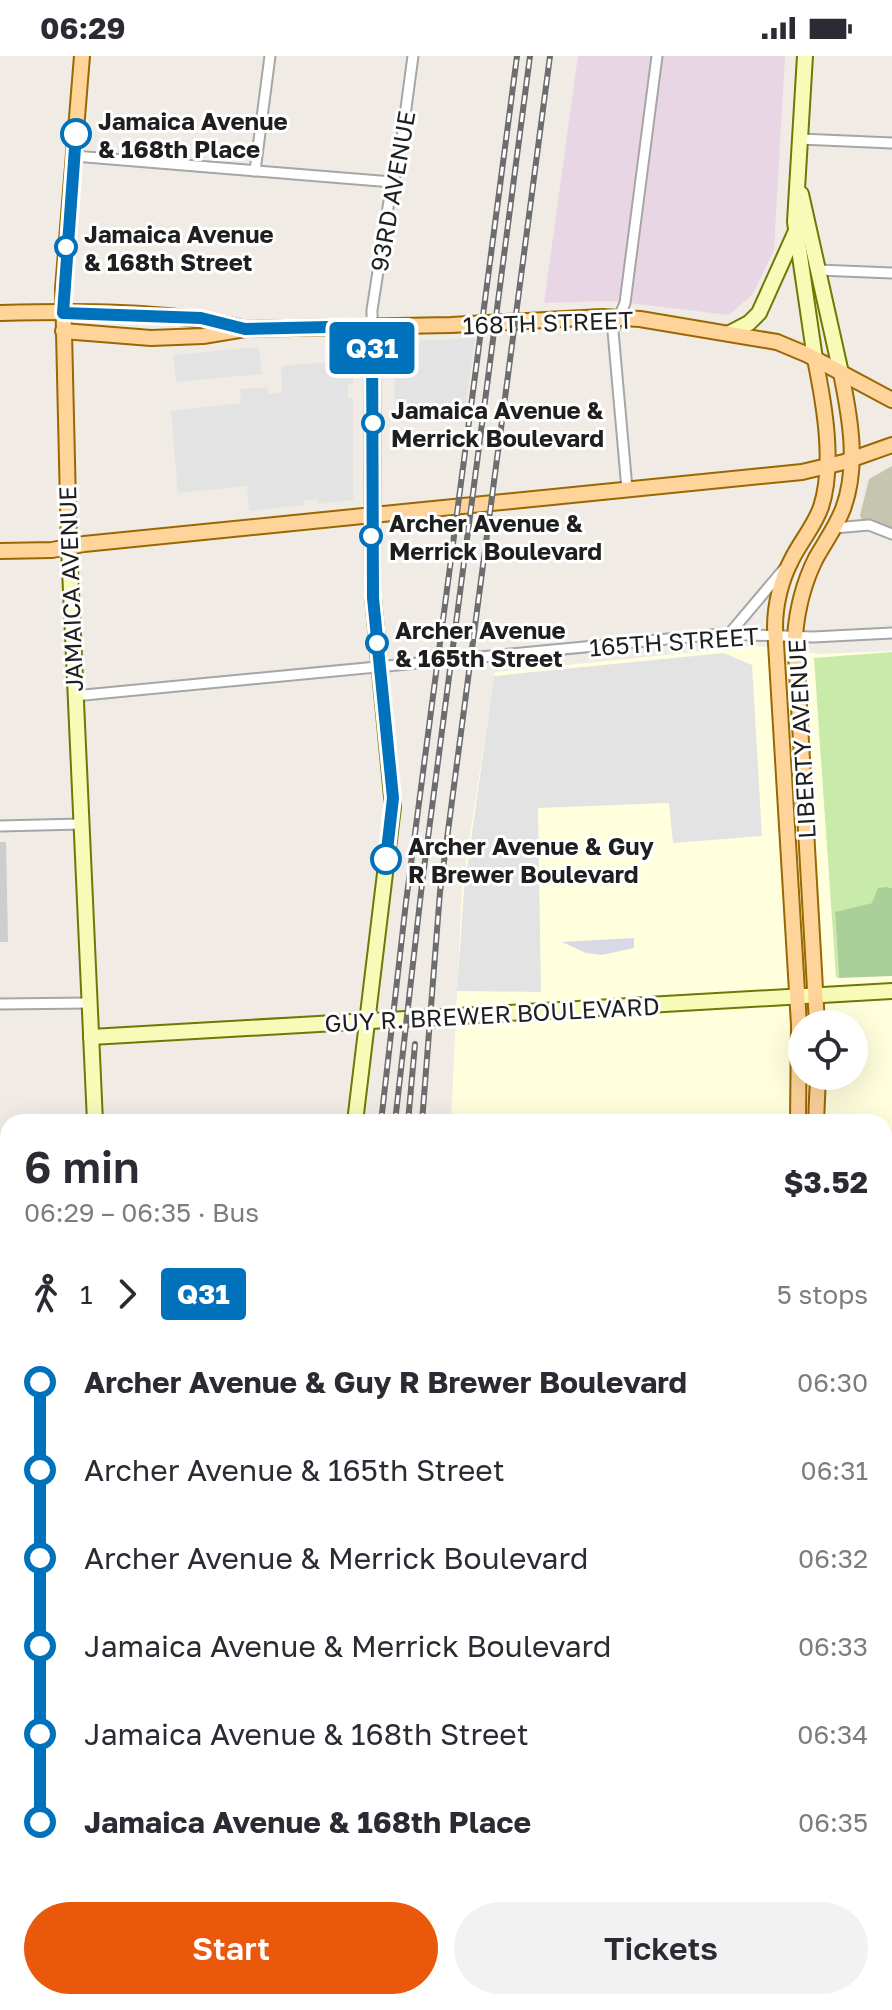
<!DOCTYPE html>
<html lang="en">
<head>
<meta charset="utf-8">
<style>
	:root { --surface:#fff; --page:#f2f2f3; --text:#2b2b33; --muted:#7c7c81; --accent:#ea580c }
	body { margin:0; font-family:"Golos Text",sans-serif; background:var(--page); color:var(--text); height:100vh; display:flex; flex-direction:column; font-size:30px; white-space:nowrap }
	* { box-sizing:border-box; margin:0 }
	p { font-size:26px; color:var(--muted) }
	.icon { flex:none; width:44px; height:44px; fill:none; stroke:currentColor; stroke-width:2; stroke-linecap:round; stroke-linejoin:round }
	.map { position:relative; flex:1; overflow:hidden }
	.side { position:absolute; left:0px; top:1058px; width:892px; height:896px; display:flex; flex-direction:column; background:var(--surface); border-radius:24px 24px 0 0; box-shadow:0 8px 32px #0002 }
	.side>* { flex:none }
	.badge { padding:0 16px; border-radius:6px; font-size:28px; line-height:52px }
	.controls { position:absolute; left:788px; top:954px; display:grid; gap:16px }
	.controls a { display:grid; place-items:center; width:80px; height:80px; border-radius:50%; background:var(--surface); box-shadow:0 8px 32px #0002; font-size:40px }
	.map>.badge { position:absolute; translate:-50% -50%; box-shadow:0 0 0 4px #fff }
	.legs { display:flex; align-items:center; gap:12px; height:88px; padding:0 24px; font-size:26px }
	.legs p { margin-inline-start:auto }
	.overview { display:flex; align-items:center; justify-content:space-between; height:136px; padding:0 24px }
	h1 { font-size:44px; font-weight:600; line-height:60px }
	.button { display:flex; gap:16px; margin-top:auto; padding:16px 24px }
	.button a { flex:1; height:92px; border-radius:48px; background:var(--accent); color:#fff; font-size:32px; font-weight:600; line-height:92px; text-align:center }
	.button a+a { background:var(--page); color:var(--text) }
	ul { padding:0 24px; list-style:none }
	li { display:flex; align-items:center; gap:28px; height:88px; font-size:30px }
	li i { display:grid; place-items:center; width:12px; height:100%; margin:0 10px; background:currentColor }
	li i::after { content:''; width:20px; height:20px; margin:-10px; border:6px solid; border-radius:50%; background:var(--surface) }
	li p { margin-inline-start:auto }
	li:first-child i { background:linear-gradient(#0000 50%,currentColor 0) }
	li:last-child i { background:linear-gradient(currentColor 50%,#0000 0) }
	.status { display:flex; justify-content:space-between; align-items:center; height:56px; padding:0 40px; background:var(--surface); direction:ltr }
	.status svg { height:22px; fill:currentColor }
	.map>svg:first-child { display:block }
</style>
</head>
<body>
<div class="status"><b>06:29</b><svg viewBox="0 0 49 12"><path d="M0 12V9h3v3zM5 12V6h3v6zM10 12V3h3v9zM15 12V0h3v12zM26 1h20v11H26zM47 4h2v5h-2z"/></svg></div>
<div class="map">
<svg width="892" height="1954" viewBox="0 0 892 1954">
	<rect width="100%" height="100%" fill="#f0ece5"/>
	<path fill="#e9d6e5" d="M578,0H785L774,194L753,238L729,259L612,245L544,247Z"/>
	<path fill="#ffffde" fill-rule="evenodd" d="M756,590L819,598L892,595V1656L884,1660V1066H451L462,833L495,616ZM802,968H854V1020H802Z"/>
	<path fill="#cdcdcd" d="M0,786H6L8,886H0Z"/>
	<path fill="#c5c5b0" d="M892,410V471L862,464L860,459L869,423Z"/>
	<path fill="#c9eba9" d="M892,596V832L887,831L872,847L835,857L839,922L836,921L814,602Z"/>
	<path fill="#a8d098" d="M887,831L892,832V920L839,922L835,856L872,847L878,832Z"/>
	<g fill="#a5c9ab">
		<path d="M892,1283V1380L884,1381V1284Z"/>
		<path d="M0,1550L8,1551V1652H0Z"/>
	</g>
	<path fill="#c1fbc6" d="M0,1824H8V1946H58L57,1954H0Z"/>
	<g fill="#e3e3e3">
		<path d="M475,282L464,360H395L394,286Z"/>
		<path d="M259,291L262,318L176,326L173,299Z"/>
		<path d="M352,304L353,328L348,329V342H353V444L319,448L318,443L304,445V449L249,455L247,430L178,437L171,355L241,347L240,333L267,331L268,338L282,336L281,310Z"/>
		<path d="M724,597L752,609L762,780L673,787L669,747L538,752L541,936L457,935L464,834L494,620Z"/>
	</g>
	<path fill="#d9d9e6" d="M634,882V892L602,899L586,897L562,886Z"/>
	<g fill="none" stroke-linecap="round" stroke-linejoin="round">
		<g stroke="#a6a6a6" stroke-width="13">
			<g id="street">
				<path d="M800,83L892,87"/>
				<path d="M74,100L392,126"/>
				<path d="M255,115L270,0"/>
				<path d="M818,214L892,217"/>
				<path d="M372,270V254L392,126L398,112L413,0"/>
				<path d="M627,433L613,275L625,247L657,0"/>
				<path d="M834,472L869,469L892,478"/>
				<path d="M730,577L784,513"/>
				<path d="M74,640L720,578L813,581L892,577"/>
				<path d="M0,770L81,768"/>
				<path d="M0,948L89,947"/>
				<path d="M0,1092H8"/>
				<path d="M0,1228H8"/>
				<path d="M884,1272H892"/>
				<path d="M0,1327H8"/>
				<path d="M0,1677V1686"/>
				<path d="M0,1809H8"/>
				<path d="M265,1946V1954"/>
				<path d="M758,1946L783,1954"/>
				<path d="M236,1954L237,1946"/>
				<path d="M456,1954L463,1946"/>
			</g>
		</g>
		<g stroke="#6b7a02" stroke-width="18">
			<g id="secondary">
				<path d="M805,0L795,166L815,303"/>
				<path d="M801,138L841,317"/>
				<path d="M730,277L749,267L759,257L796,175"/>
				<path d="M69,491L95,1066"/>
				<path d="M91,981L892,935"/>
				<path d="M355,1066L393,751L373,542L372,270"/>
				<path d="M0,1489H8"/>
				<path d="M81,1954V1946"/>
				<path d="M220,1954L221,1946"/>
			</g>
		</g>
		<g stroke="#996800" stroke-width="18">
			<g id="primary">
				<path d="M0,257C74,255 167,254 238,271"/>
				<path d="M63,275L151,282L203,280L245,273L451,269L602,261L640,263L777,286L808,299L892,344"/>
				<path d="M69,491L63,233L82,0"/>
				<path d="M0,495L52,494L84,488L802,416L844,406L892,389"/>
				<path d="M817,968L795,580C797,554 804,526 816,502C825,486 836,471 843,453C859,410 850,361 841,317"/>
				<path d="M798,1066L799,969L775,571C775,549 781,524 791,505C800,486 814,471 821,451C835,408 824,347 815,303"/>
				<path d="M816,1066L818,1020"/>
				<path d="M884,1810L892,1848"/>
			</g>
		</g>
		<use href="#street" stroke="#fff" stroke-width="9"/>
		<use href="#secondary" stroke="#f7fbb7" stroke-width="14"/>
		<use href="#primary" stroke="#fed49b" stroke-width="14"/>
		<g stroke="#6d6d6d" stroke-width="6">
			<g id="rail">
				<path d="M381,1066L406,846L517,0"/>
				<path d="M395,1066L422,828L530,0"/>
				<path d="M408,1066L415,988"/>
				<path d="M422,1066L440,836L550,0"/>
				<path d="M884,1690L892,1686"/>
				<path d="M334,1946V1954"/>
				<path d="M348,1946V1954"/>
				<path d="M283,1954L284,1946"/>
				<path d="M297,1954V1946"/>
				<path d="M408,1954L416,1946"/>
			</g>
		</g>
		<use href="#rail" stroke="#fff" stroke-width="3" stroke-dasharray="9" stroke-linecap="butt"/>
	</g>
	<g fill="none" stroke-linecap="round" stroke-linejoin="round">
		<g stroke="#fff" stroke-width="18">
			<path id="line-1" d="M76,78L63,257L201,262L245,273L372,270L373,542L393,742L386,803"/>
		</g>
		<use href="#line-1" stroke="#0072bc" stroke-width="12"/>
	</g>
	<g fill="#fff" stroke="#0072bc" stroke-width="4">
		<circle cx="76" cy="78" r="14"/>
		<circle cx="66" cy="191" r="10"/>
		<circle cx="373" cy="367" r="10"/>
		<circle cx="371" cy="480" r="10"/>
		<circle cx="377" cy="587" r="10"/>
		<circle cx="386" cy="803" r="14"/>
	</g>
	<g text-anchor="middle" dominant-baseline="central" stroke-width="6" stroke-linejoin="round" paint-order="stroke">
		<g font-size="24" font-weight="bold" fill="#1f1f1f" stroke="#fff" text-anchor="start">
			<text x="98" y="64">Jamaica Avenue<tspan x="98" dy="28">&amp; 168th Place</tspan></text>
			<text x="84" y="177">Jamaica Avenue<tspan x="84" dy="28">&amp; 168th Street</tspan></text>
			<text x="391" y="353">Jamaica Avenue &amp;<tspan x="391" dy="28">Merrick Boulevard</tspan></text>
			<text x="389" y="466">Archer Avenue &amp;<tspan x="389" dy="28">Merrick Boulevard</tspan></text>
			<text x="395" y="573">Archer Avenue<tspan x="395" dy="28">&amp; 165th Street</tspan></text>
			<text x="408" y="789">Archer Avenue &amp; Guy<tspan x="408" dy="28">R Brewer Boulevard</tspan></text>
		</g>
		<g font-size="24" fill="#1f1f1f" stroke="#fff">
			<text transform="translate(392 135) rotate(-80)">93RD AVENUE</text>
			<text transform="translate(548 266) rotate(-2)">168TH STREET</text>
			<text transform="translate(70 533) rotate(-92)">JAMAICA AVENUE</text>
			<text transform="translate(674 585) rotate(-4)">165TH STREET</text>
			<text transform="translate(801 683) rotate(-93)">LIBERTY AVENUE</text>
			<text transform="translate(492 958) rotate(-3)">GUY R. BREWER BOULEVARD</text>
		</g>
	</g>
</svg>
<div class="controls">
<a><svg class="icon" aria-label="locate" viewBox="0 0 24 24"><circle cx="12" cy="12" r="6"/><path d="M12 2v4M12 18v4M2 12h4M18 12h4"/></svg></a>
</div>
<b class="badge" style="left:372px;top:292px;background:#0072bc;color:#fff">Q31</b>
<section class="side">
<div class="overview"><div><h1>6 min</h1><p>06:29 – 06:35 · Bus</p></div><b>$3.52</b></div>
<div class="legs"><svg class="icon" aria-label="walk" viewBox="0 0 24 24"><circle cx="13" cy="4" r="2"/><path d="M13 8l-2 6 4 7M11 14l-3 7M7 12l3-4h3l4 4"/></svg>1<svg class="icon" aria-label="forward" viewBox="0 0 24 24"><path d="M9 5l7 7-7 7"/></svg><b class="badge" style="background:#0072bc;color:#fff">Q31</b><p>5 stops</p></div>
<ul>
<li><i style="color:#0072bc"></i><b>Archer Avenue &amp; Guy R Brewer Boulevard</b><p>06:30</p></li>
<li><i style="color:#0072bc"></i><span>Archer Avenue &amp; 165th Street</span><p>06:31</p></li>
<li><i style="color:#0072bc"></i><span>Archer Avenue &amp; Merrick Boulevard</span><p>06:32</p></li>
<li><i style="color:#0072bc"></i><span>Jamaica Avenue &amp; Merrick Boulevard</span><p>06:33</p></li>
<li><i style="color:#0072bc"></i><span>Jamaica Avenue &amp; 168th Street</span><p>06:34</p></li>
<li><i style="color:#0072bc"></i><b>Jamaica Avenue &amp; 168th Place</b><p>06:35</p></li>
</ul>
<div class="button"><a>Start</a><a>Tickets</a></div>
</section>
</div>
</body>
</html>
